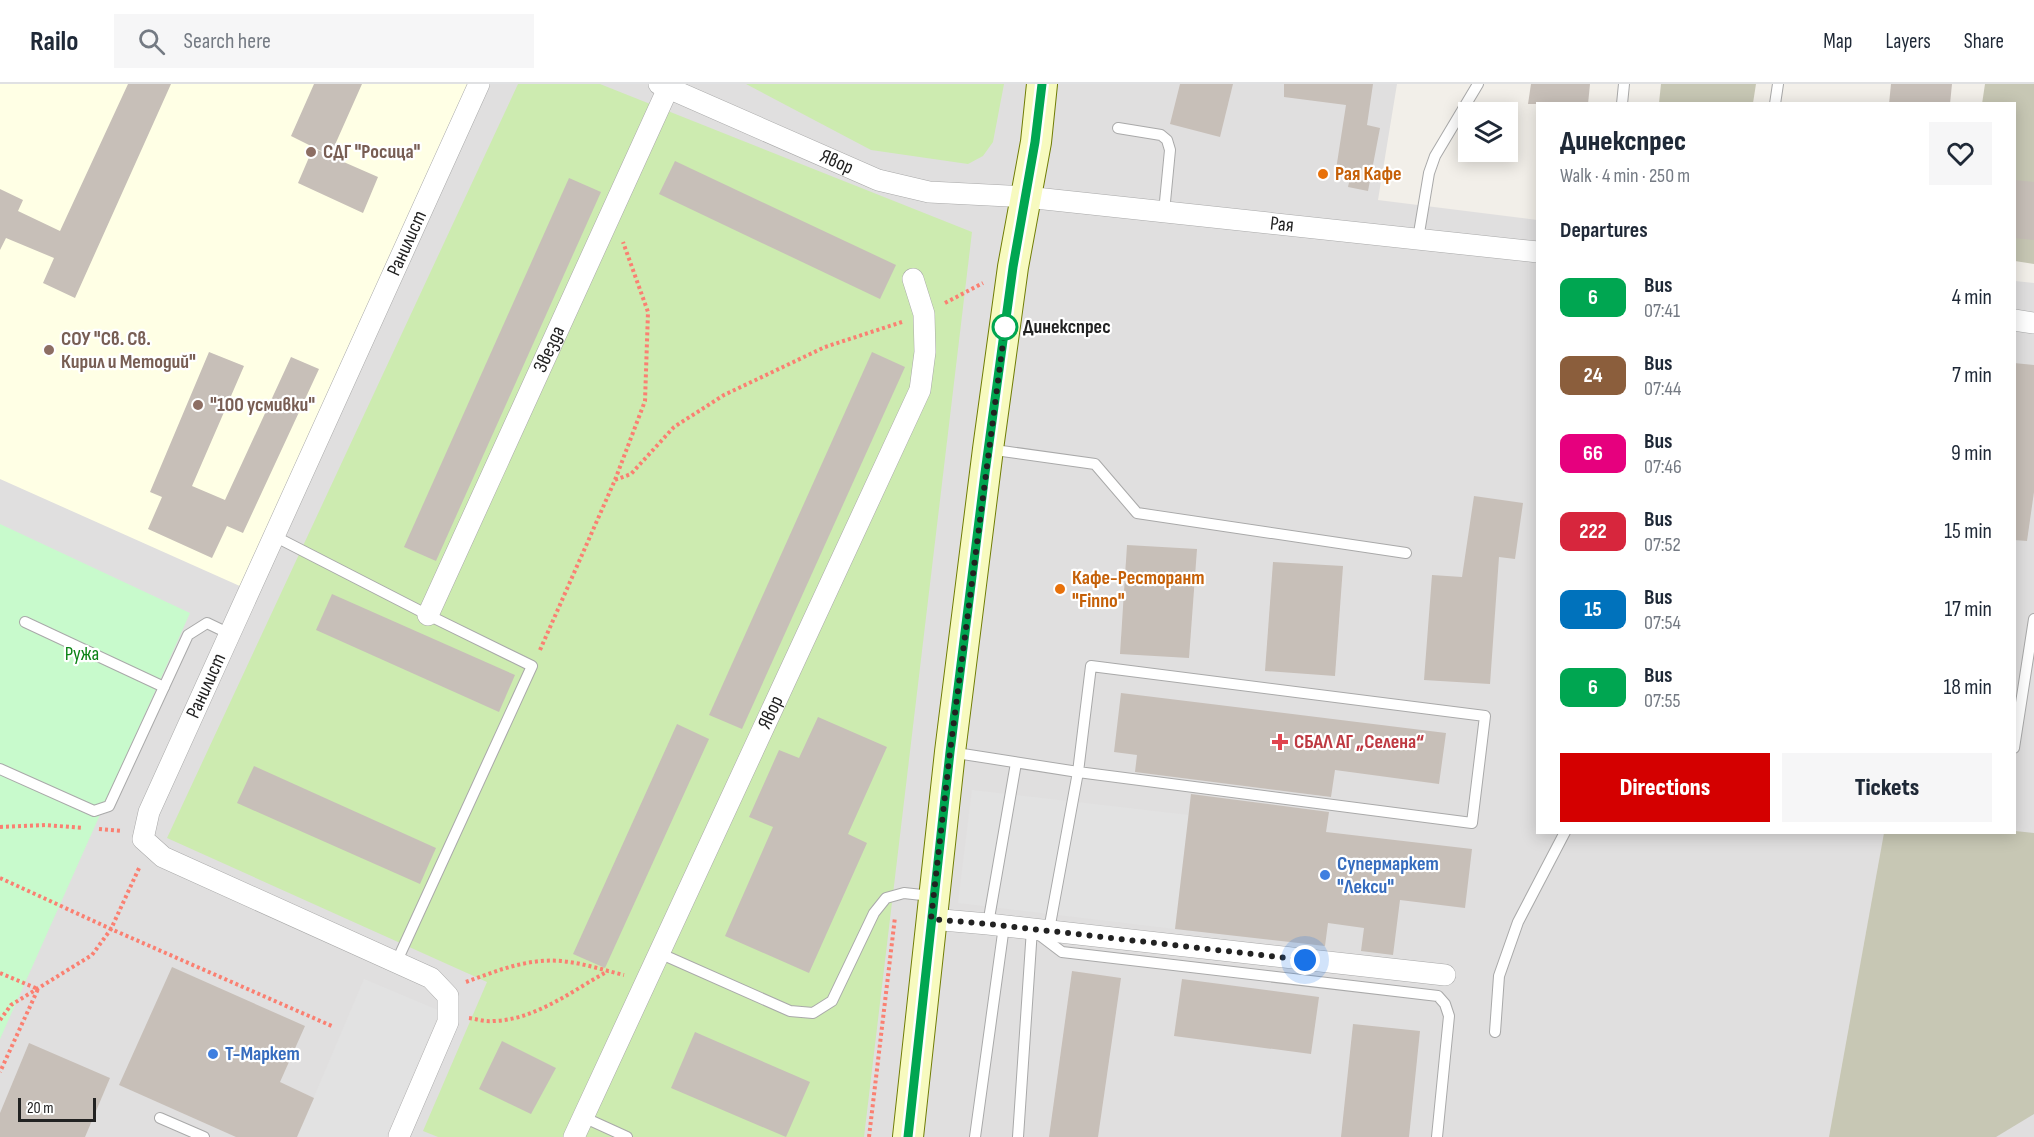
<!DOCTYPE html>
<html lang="en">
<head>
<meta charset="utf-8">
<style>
	:root { --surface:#fff; --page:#f6f6f7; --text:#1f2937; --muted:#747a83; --line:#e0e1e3; --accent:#d40000 }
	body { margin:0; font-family:"Sofia Sans Condensed",sans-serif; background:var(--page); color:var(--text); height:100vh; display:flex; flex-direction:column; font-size:22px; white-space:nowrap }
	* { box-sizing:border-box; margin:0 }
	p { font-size:20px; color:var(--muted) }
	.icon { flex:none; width:33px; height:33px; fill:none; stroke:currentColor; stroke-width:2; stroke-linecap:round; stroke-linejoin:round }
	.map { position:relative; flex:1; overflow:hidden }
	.details { position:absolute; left:1536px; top:18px; width:480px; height:732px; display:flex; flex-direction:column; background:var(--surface); border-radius:0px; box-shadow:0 3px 15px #0003 }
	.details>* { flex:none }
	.badge { padding:0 12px; border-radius:9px; font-size:21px; line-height:39px }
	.buttons { position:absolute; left:1458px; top:18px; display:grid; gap:12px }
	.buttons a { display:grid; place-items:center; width:60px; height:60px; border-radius:0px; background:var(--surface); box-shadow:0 3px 15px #0003; font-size:30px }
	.scale { position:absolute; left:18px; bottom:15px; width:78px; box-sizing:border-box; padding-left:6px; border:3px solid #222; border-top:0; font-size:16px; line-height:21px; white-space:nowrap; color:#222; -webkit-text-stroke:4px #fff; paint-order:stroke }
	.you { position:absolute; width:30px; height:30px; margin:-15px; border:4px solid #fff; border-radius:50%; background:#1a73e8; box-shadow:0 0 0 9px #1a73e833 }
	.map>.badge { position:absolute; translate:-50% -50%; box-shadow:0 0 0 3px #fff }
	h2 { padding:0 24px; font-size:22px; line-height:54px }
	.round { display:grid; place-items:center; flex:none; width:63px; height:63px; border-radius:0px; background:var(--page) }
	.head { display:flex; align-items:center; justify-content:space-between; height:102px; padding:0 24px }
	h1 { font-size:28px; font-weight:800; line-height:45px }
	.action { display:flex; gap:12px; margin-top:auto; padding:12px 24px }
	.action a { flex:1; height:69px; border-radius:0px; background:var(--accent); color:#fff; font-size:24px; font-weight:800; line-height:69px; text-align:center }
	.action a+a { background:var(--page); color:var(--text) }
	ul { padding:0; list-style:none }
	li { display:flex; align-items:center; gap:18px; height:78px; padding:0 24px }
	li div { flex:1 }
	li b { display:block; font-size:22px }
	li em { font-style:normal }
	li .badge { min-width:66px; font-weight:700; text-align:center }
	header { display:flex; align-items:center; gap:36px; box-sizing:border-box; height:84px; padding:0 30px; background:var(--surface); border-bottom:2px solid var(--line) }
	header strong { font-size:28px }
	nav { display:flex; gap:33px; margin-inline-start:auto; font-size:21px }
	.search { width:420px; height:54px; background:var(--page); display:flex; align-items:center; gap:15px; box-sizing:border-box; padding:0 21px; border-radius:0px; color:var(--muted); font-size:22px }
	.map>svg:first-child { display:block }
</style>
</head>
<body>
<header>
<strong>Railo</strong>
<div class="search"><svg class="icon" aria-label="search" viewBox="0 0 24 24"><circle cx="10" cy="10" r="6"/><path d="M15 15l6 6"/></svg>Search here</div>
<nav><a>Map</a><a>Layers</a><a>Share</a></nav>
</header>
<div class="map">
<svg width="2034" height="1053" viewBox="0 0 2034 1053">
	<rect width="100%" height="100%" fill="#f2efe9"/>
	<path fill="#e0dfdf" d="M0,0H1397L1378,116L1537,136L1538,748H2014L2015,197L2034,199V1053H0Z"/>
	<path fill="#ffffe5" d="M0,0H468L242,503L0,395Z"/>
	<g fill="#c7c7b4">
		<path d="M1661,0H1756L1753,19H1659Z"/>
		<path d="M1985,0H2034V180L2015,177L2014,20H1982Z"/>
		<path d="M2015,747L2034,749V1030L1996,1053H1829L1884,749Z"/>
	</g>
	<g fill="#cdebb0">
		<path d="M518,0H600L972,148L864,1053H438L423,1047L487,898L167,754Z"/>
		<path d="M746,0H1004L993,58L983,72L968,80L871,66Z"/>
	</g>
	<path fill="#c8facc" d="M0,440L190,529L0,955Z"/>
	<g fill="#e2e2e2">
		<path d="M972,706L1189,731L1175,845L958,819Z"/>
		<path d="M364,895L440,927L386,1053H297Z"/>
	</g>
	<g fill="#c7bfb8">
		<path d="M128,0H171L75,214L43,199L54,174L6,154L0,166V105L23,116L18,127L60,147Z"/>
		<path d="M314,0H362L330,72L378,93L363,129L298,99L313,64L327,70L291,52Z"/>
		<path d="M1180,0H1233L1220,53L1170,40Z"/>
		<path d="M1284,0H1373L1367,41L1380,44L1368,107L1348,103L1350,94L1335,92L1346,21L1284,13Z"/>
		<path d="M1531,0H1590L1588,20H1528Z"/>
		<path d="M1891,0H1952L1950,20H1889Z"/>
		<path d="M675,77L896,181L880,215L659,110Z"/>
		<path d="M569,94L601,108L436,477L404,463Z"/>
		<path d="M2014,96L2034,98V156L2014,154Z"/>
		<path d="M209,268L244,282L192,402L225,416L291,273L319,285L243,449L227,442L212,474L148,445L162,413L150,408Z"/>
		<path d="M872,268L905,283L742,645L709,631Z"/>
		<path d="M2014,279L2034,281V408L2027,457L2014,456Z"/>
		<path d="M1474,412L1523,419L1515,475L1499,473L1490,600L1424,596L1432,491L1462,493Z"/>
		<path d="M1127,461L1197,465L1189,574L1120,570Z"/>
		<path d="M1273,478L1343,482L1335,592L1265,587Z"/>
		<path d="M332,510L515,591L499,628L316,546Z"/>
		<path d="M1121,609L1446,649L1439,700L1335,686L1331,713L1135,688L1137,671L1114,668Z"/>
		<path d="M818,633L887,663L848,750L867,759L809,889L725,852L773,743L749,733L779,666L799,674Z"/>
		<path d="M677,640L709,655L605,884L573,870Z"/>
		<path d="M254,682L436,764L420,800L237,719Z"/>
		<path d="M1191,710L1329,728L1326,748L1472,765L1465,824L1400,816L1393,871L1361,867L1364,844L1328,839L1325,862L1175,845Z"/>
		<path d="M172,883L305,942L280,998L314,1014L297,1053H236L119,1001Z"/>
		<path d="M1072,887L1121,894L1098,1053H1049Z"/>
		<path d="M1182,895L1319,913L1311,970L1174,952Z"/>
		<path d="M1353,940L1420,947L1409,1053H1341Z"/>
		<path d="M695,948L810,998L786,1053L671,1004Z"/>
		<path d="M502,957L556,984L531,1030L479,1005Z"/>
		<path d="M29,959L110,994L85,1053H0V1029Z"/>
	</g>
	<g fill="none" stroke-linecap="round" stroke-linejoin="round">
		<g stroke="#a9a9a9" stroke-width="12">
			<g id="service">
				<path d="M1622,20L1624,0"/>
				<path d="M1775,20L1778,0"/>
				<path d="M1118,44L1161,51L1167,56L1170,66L1164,128"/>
				<path d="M1418,155L1429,89L1435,72L1478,0"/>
				<path d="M988,365L1095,380L1137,429L1406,469"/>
				<path d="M274,452L428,531L532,582L396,879"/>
				<path d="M25,538L164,603"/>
				<path d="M2014,664L2034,535"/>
				<path d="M950,668L1078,688L1472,739L1485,632L1091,582L1078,688L1049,846"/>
				<path d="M0,685L94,727L109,722L188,551L207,539L230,550"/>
				<path d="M988,840L1016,679"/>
				<path d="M1037,849L1062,868L1438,912L1445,920L1449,932L1437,1053"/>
				<path d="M659,869L790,927L813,929L832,917L874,829L886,814L904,809L931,812"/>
				<path d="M1495,948L1499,892L1518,838L1565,748"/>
				<path d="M583,1033L627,1053"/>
				<path d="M160,1034L204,1053"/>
				<path d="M975,1053L1004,842"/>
				<path d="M1018,1053L1032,845"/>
			</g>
		</g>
		<g stroke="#a9a9a9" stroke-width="22">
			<g id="minor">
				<path id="s1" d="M659,0L878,96L929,108L1026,113L1538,168"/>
				<path d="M2014,236L2034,239"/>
				<path id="s2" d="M428,531L670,0"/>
				<path d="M931,835L988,840L1445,891"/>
				<path id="s3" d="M399,1052L448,938V912L431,894L163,773L143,755L149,728L479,0"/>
				<path id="s4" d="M574,1053L920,306L925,268L924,230L913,195"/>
			</g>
		</g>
		<g stroke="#707d05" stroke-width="32">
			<path id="secondary" d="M908,1053L950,668L988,365L1013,183L1036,58L1042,0"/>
		</g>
		<g stroke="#fa8072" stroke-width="4" stroke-dasharray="3 3" stroke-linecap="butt">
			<path d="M945,219L983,199"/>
			<path d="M615,396L631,390L674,343L724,311L825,263L902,238"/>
			<path d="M540,566L615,396L645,317L648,228L623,158"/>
			<path d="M0,743L46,741L83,744"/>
			<path d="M99,745L122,747"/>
			<path d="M0,794L111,845L334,943"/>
			<path d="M0,889L38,905L0,988"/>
			<path d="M466,898C496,887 528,874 561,877C583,879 603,886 624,891"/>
			<path d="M469,934C477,935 485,938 493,937C535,936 572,907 608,887"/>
			<path d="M0,936L11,921L92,871L111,845L140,782"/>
			<path d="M869,1053L895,833"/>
		</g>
		<use href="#service" stroke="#fff" stroke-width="10"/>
		<use href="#minor" stroke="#fff" stroke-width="21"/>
		<use href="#secondary" stroke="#f7fabf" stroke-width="30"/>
	</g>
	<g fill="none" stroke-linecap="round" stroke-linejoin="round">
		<g stroke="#fff" stroke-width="14">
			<path id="line" d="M908,1053L950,668L985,389L1013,183L1035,58L1042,0"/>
		</g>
		<use href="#line" stroke="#00a651" stroke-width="9"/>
		<path stroke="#222" stroke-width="6" stroke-dasharray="0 10.8" d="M1005,243L950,668L931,835L988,840L1305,876"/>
	</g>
	<g fill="#8d6e63" stroke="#fff" stroke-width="2">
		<circle cx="311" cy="68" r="6"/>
		<circle cx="49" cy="266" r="6"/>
		<circle cx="198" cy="321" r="6"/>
	</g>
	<g fill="#e8710a" stroke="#fff" stroke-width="2">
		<circle cx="1323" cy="90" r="6"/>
		<circle cx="1060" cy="505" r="6"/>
	</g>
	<circle fill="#fff" stroke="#00a651" stroke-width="3" cx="1005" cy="243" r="12"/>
	<path fill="#e0444e" stroke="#fff" stroke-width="2" d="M1277 649h6v6h6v6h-6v6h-6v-6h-6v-6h6z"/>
	<g fill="#3f7fe0" stroke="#fff" stroke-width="2">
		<circle cx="1325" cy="791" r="6"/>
		<circle cx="213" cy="970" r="6"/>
	</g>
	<g text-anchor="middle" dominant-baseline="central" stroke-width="4.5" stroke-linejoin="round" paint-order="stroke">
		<g font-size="20" font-weight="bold" fill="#785e54" stroke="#fff" text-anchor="start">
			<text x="323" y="68">СДГ "Росица"</text>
			<text x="61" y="255">СОУ "Св. Св.<tspan x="61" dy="23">Кирил и Методий"</tspan></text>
			<text x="210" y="321">"100 усмивки"</text>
		</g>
		<g font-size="20" fill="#222" stroke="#fff">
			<text stroke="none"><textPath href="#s1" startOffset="194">Явор</textPath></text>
			<text stroke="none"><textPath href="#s1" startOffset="646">Рая</textPath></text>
			<text stroke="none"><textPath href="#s3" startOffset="1148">Ранилист</textPath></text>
			<text stroke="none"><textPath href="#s2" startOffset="292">Звезда</textPath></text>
			<text stroke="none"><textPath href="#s3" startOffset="662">Ранилист</textPath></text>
			<text stroke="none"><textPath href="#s4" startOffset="468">Явор</textPath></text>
		</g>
		<g font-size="20" font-weight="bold" fill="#c56008" stroke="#fff" text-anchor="start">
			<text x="1335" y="90">Рая Кафе</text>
			<text x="1072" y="494">Кафе-Ресторант<tspan x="1072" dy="23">"Finno"</tspan></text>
		</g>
		<g font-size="20" font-weight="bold" fill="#222" stroke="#fff" text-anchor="start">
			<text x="1023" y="243">Динекспрес</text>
		</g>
		<g font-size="20" fill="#0c8416" stroke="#fff">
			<text x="82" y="570">Ружа</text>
		</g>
		<g font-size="20" font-weight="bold" fill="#be3a42" stroke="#fff" text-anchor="start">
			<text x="1294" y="658">СБАЛ АГ „Селена“</text>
		</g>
		<g font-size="20" font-weight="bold" fill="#366cbe" stroke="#fff" text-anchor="start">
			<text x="1337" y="780">Супермаркет<tspan x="1337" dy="23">"Лекси"</tspan></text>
			<text x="225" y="970">Т-Маркет</text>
		</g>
	</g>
</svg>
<div class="buttons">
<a><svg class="icon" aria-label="layers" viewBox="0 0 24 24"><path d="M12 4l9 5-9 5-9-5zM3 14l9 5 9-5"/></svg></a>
</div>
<div class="scale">20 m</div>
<div class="you" style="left:1305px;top:876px"></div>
<section class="details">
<div class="head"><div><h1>Динекспрес</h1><p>Walk · 4 min · 250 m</p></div><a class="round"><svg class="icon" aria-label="heart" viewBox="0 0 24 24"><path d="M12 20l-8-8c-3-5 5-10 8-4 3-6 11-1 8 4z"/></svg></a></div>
<h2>Departures</h2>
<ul>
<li><span class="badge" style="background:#00a651;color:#fff">6</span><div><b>Bus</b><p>07:41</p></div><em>4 min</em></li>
<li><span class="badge" style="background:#8b5e3c;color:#fff">24</span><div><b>Bus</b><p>07:44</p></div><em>7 min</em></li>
<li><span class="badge" style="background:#e6007e;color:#fff">66</span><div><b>Bus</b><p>07:46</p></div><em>9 min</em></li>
<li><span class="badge" style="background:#d7263d;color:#fff">222</span><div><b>Bus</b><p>07:52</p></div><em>15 min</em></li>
<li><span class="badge" style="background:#0072bc;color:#fff">15</span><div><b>Bus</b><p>07:54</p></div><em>17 min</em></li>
<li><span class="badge" style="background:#00a651;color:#fff">6</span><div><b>Bus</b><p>07:55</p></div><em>18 min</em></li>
</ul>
<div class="action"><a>Directions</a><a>Tickets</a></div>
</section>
</div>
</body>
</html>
